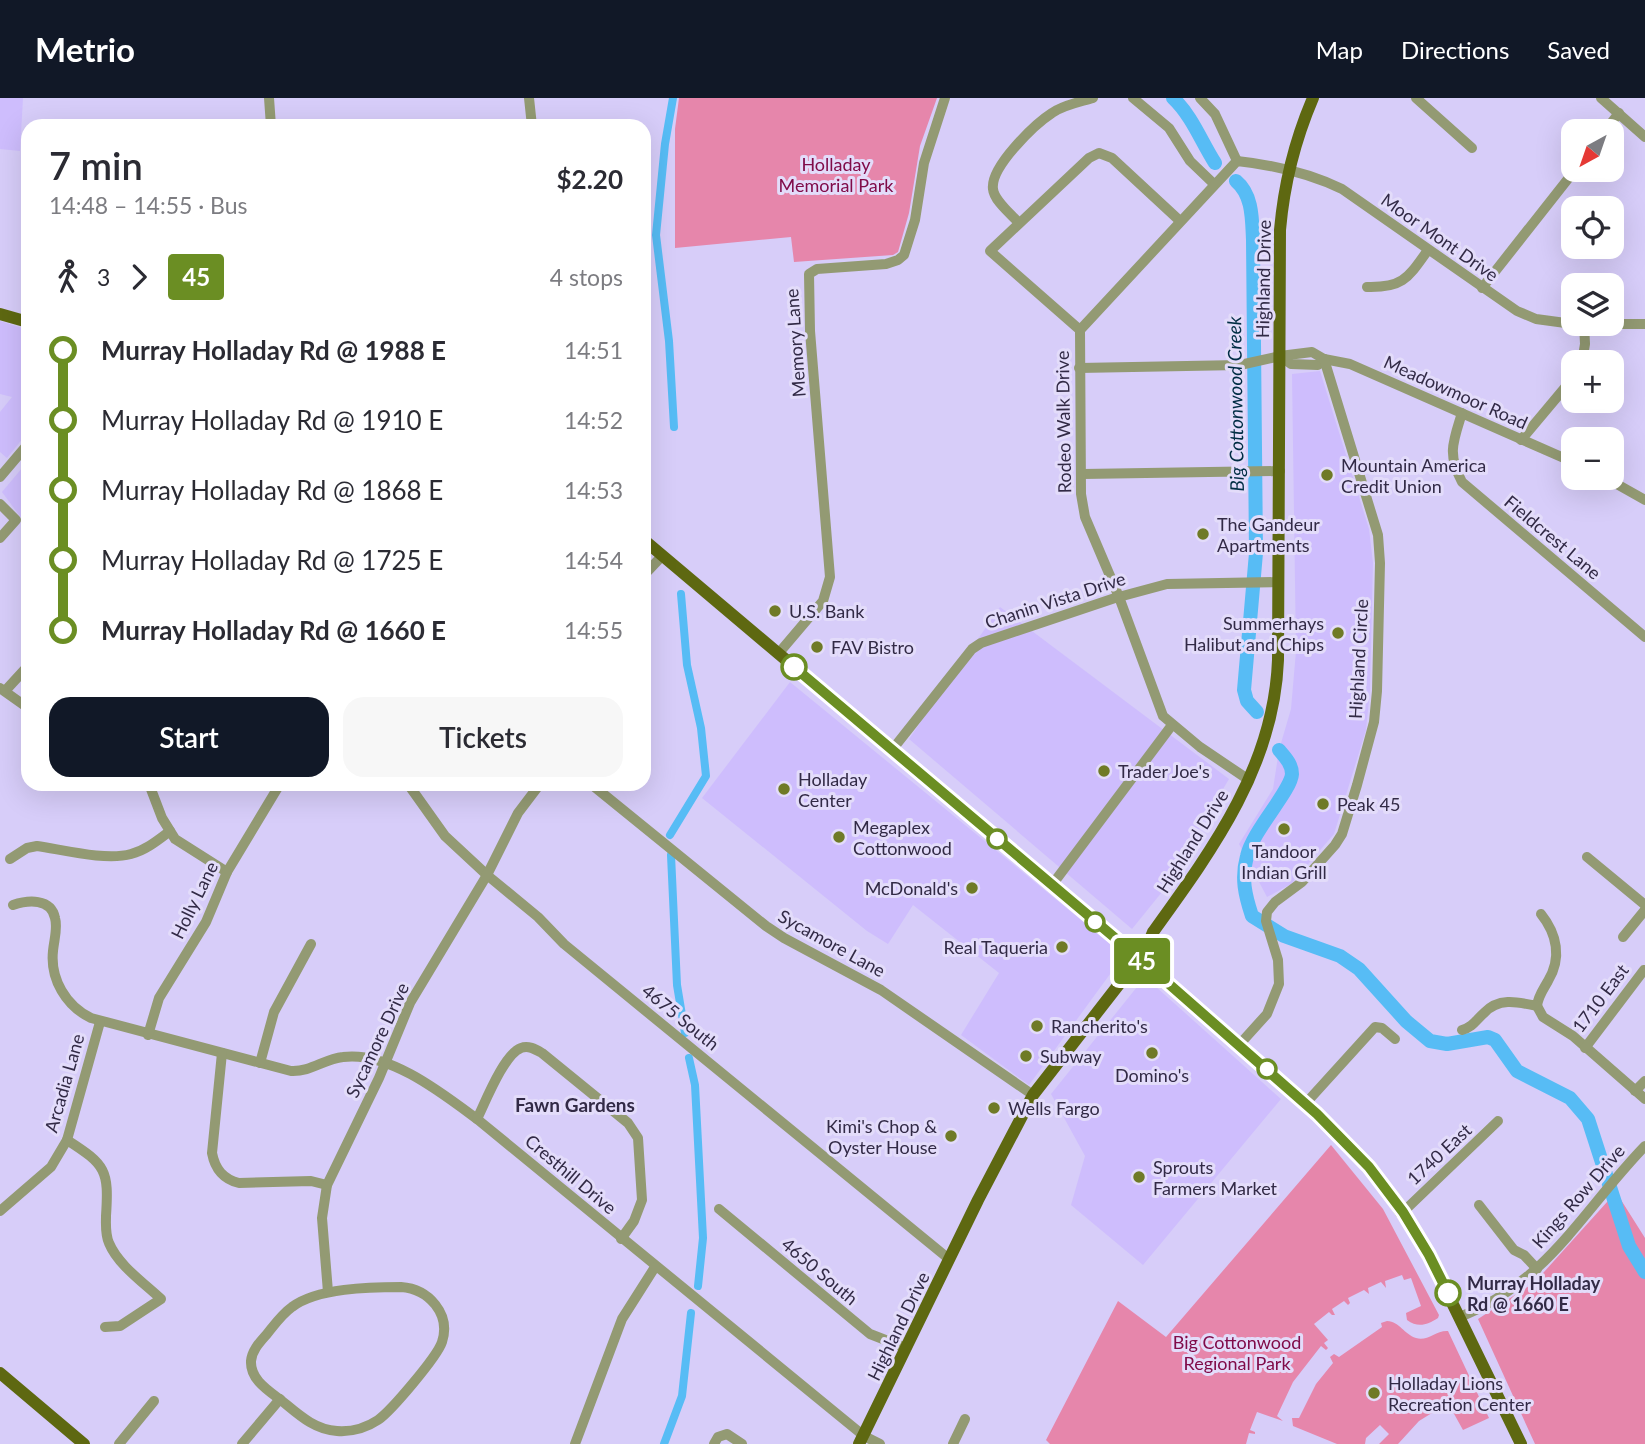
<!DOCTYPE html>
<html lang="en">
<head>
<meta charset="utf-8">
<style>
	:root { --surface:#fff; --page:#f7f7f7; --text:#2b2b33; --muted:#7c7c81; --accent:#111827 }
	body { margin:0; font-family:Lato,sans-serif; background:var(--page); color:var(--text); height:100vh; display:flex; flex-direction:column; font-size:26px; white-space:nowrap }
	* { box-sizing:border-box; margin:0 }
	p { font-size:23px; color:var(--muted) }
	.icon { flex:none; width:38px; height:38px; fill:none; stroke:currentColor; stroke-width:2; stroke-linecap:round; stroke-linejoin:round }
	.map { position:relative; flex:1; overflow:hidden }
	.sheet { position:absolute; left:21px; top:21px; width:630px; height:672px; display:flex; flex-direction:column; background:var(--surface); border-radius:21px; box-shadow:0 7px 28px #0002 }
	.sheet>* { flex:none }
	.badge { padding:0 14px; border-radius:5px; font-size:24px; line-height:46px }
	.needle { width:46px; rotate:220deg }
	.fabs { position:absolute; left:1561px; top:21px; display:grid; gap:14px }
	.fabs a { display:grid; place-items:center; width:63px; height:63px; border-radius:14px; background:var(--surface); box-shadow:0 7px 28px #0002; font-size:35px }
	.map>.badge { position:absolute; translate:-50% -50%; box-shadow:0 0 0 4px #fff }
	.legs { display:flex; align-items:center; gap:10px; height:77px; padding:0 28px; font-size:23px }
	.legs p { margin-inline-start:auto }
	.headline { display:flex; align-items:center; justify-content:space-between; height:119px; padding:0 28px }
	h1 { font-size:38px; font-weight:600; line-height:52px }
	.cta { display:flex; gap:14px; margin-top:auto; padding:14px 28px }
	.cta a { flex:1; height:80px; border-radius:21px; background:var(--accent); color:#fff; font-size:28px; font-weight:600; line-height:80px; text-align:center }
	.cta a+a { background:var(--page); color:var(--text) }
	ul { padding:0 28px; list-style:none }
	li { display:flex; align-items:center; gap:24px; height:70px; font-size:26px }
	li i { display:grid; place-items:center; width:10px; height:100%; margin:0 9px; background:currentColor }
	li i::after { content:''; width:18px; height:18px; margin:-9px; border:5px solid; border-radius:50%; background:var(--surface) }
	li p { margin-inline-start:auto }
	li:first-child i { background:linear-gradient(#0000 50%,currentColor 0) }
	li:last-child i { background:linear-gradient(currentColor 50%,#0000 0) }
	header { display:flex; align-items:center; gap:42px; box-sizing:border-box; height:98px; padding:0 35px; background:var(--accent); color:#fff }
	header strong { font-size:33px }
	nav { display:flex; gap:38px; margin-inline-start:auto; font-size:24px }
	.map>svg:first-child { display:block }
</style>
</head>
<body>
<header>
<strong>Metrio</strong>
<nav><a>Map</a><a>Directions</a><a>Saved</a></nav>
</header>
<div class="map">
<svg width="1645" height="1346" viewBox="0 0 1645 1346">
	<rect width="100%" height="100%" fill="#d7cdf9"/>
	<g fill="#cebdfd">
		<path d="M0,0H23L20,53L0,51Z"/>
		<path d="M0,223L28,232V334L7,360L0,354V314L12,299L0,296Z"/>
		<path d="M1320,273L1369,431L1373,465L1370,593L1366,632L1334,736L1291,786L1267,799L1239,746L1273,691L1279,652L1291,611L1296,553L1292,276Z"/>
		<path d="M28,363V429L2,394Z"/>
		<path d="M1000,509L1229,681L1162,794L1132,831L909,641Z"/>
		<path d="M790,584L1124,857L1029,987L961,937L999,875L913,807L888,846L867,833L702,700Z"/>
		<path d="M1145,879L1281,1001L1143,1167L1071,1107L1085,1058L1051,996Z"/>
	</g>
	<g fill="#e686ab">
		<path d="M679,0H937L920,48L909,115L898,154L893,157L794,164L791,139L675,150V31Z"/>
		<path d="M1331,1047L1383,1111L1439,1217L1438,1220C1427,1227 1418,1230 1407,1222L1406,1215L1421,1208L1411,1180L1404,1182L1402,1177L1385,1183L1386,1190L1381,1184L1368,1190L1369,1196L1364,1192L1348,1200L1350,1205L1348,1207L1344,1203L1332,1211L1335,1217H1332L1329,1214L1314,1226L1328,1242L1324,1245L1328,1250L1326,1252L1321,1248L1293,1284L1277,1318L1283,1323L1257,1314L1250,1332L1255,1334V1336L1249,1335L1246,1346H1050L1046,1342L1118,1203L1166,1239Z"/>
		<path d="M1616,1094L1645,1140V1346H1535L1478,1221L1535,1184Z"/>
		<path d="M1387,1223C1400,1224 1404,1236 1416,1240C1427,1244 1436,1232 1448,1233L1489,1320L1463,1332L1448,1305L1419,1323L1398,1346H1379L1389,1336L1380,1327L1366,1340L1365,1346H1337L1293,1328L1292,1320H1299L1316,1286L1333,1265L1330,1259L1334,1256L1339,1259L1382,1229L1381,1225Z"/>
	</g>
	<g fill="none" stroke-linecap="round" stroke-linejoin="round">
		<g stroke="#57bcf5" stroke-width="8">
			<path d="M673,0L665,46L656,137L669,243L674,329"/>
			<path d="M670,737L706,678L701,630L687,567L681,496"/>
			<path d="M671,757L677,887L685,935"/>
			<path d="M689,960L695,987L703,1140L698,1188"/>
			<path d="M664,1346L682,1298L691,1215"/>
		</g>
		<g stroke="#57bcf5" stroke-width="14">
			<path d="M1173,0C1192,18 1201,43 1215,65"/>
			<path d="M1236,83C1253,97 1252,122 1253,142L1256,455L1244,592L1247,603L1257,614"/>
			<path d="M1279,652C1285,659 1292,666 1292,676C1291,693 1253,732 1247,758C1241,780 1245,797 1252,818L1284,838L1340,858L1359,871L1406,923L1430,943L1447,946L1488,939L1495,942L1517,973L1570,1000L1588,1021L1629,1148L1645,1174"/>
		</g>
		<g stroke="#939a73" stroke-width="10">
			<path d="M269,0L271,28"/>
			<path d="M529,0L532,28"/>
			<path d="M1133,0L1169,30L1190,63L1214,86"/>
			<path d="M1200,0L1215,16L1237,63"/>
			<path d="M1416,0L1472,50"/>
			<path d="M1601,0L1645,39"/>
			<path d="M1605,33L1619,15"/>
			<path d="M1019,125C1012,117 994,103 993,91C990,69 1035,26 1052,15C1063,7 1080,4 1093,0"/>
			<path d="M1367,189C1403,190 1408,180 1428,152"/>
			<path d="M1482,190L1575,72"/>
			<path d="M1574,226H1645"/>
			<path d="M1080,232L990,153L1089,60L1099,55L1112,60L1180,123"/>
			<path d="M1280,258L1291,266L1318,267L1324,261"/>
			<path d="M1582,264L1585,246L1584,226"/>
			<path d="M1079,270L1240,267L1280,258L1312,254L1324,261L1350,266L1573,364"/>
			<path d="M1462,315C1453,344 1447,356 1462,384L1645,539"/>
			<path d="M1521,342L1573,280"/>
			<path d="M1083,376L1280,373"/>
			<path d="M0,379L28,346"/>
			<path d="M1606,380L1645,402"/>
			<path d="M0,406L16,422L0,440"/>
			<path d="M644,477L662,458"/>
			<path d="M778,556L823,503L830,479L810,233L809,176L817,171L886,166L898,162L904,157L915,122L924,65L945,0"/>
			<path d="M0,590L28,610"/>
			<path d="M5,593L28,568"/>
			<path d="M892,652L972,551L981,545L1115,500L1167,486L1279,484"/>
			<path d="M1249,682L1200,649L1163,618L1119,499L1085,419L1081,396L1080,232L1237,63C1274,67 1309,75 1342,91L1517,213L1536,221L1573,226"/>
			<path d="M149,686L162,720L175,741L227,774"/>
			<path d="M408,686L445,738L487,777L538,819L564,846L949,1161"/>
			<path d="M591,686L766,828L784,840L881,892L1033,997"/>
			<path d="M1587,759L1645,807"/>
			<path d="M10,761L27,750L37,748C64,752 106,763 131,756C146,752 158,742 170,733"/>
			<path d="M1052,787L1172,627"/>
			<path d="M13,807C28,802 51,800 55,820C58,830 54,842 53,853C50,881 66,908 91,920L291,973C311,974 324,961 343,959C389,953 442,995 477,1021L864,1338L880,1346"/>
			<path d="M1623,839L1645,812"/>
			<path d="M1537,908L1543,919L1573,938L1645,1001"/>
			<path d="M1537,908C1538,898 1543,892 1548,883C1562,860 1557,836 1541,816"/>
			<path d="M1462,932C1473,929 1476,922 1484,915C1499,899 1518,904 1537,908"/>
			<path d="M148,937L159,900L206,824L227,774L280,686"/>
			<path d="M1239,947L1267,916L1279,886L1278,862L1266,823L1267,814L1275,804L1302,784L1335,747L1342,736L1357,687L1374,624L1377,593L1380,465L1378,437L1324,261"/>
			<path d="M1585,950L1644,872"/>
			<path d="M222,955L212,1055C215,1071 223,1081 239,1085L311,1083L327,1087"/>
			<path d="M260,965L274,914L311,846"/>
			<path d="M1635,993L1645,983"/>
			<path d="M1306,1005L1375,929L1382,930L1395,941"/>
			<path d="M477,1021C485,1005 504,956 521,950C528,947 535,951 542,955L628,1025L638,1040L642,1102L634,1123L621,1141"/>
			<path d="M67,1042C106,1067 109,1072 106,1118C106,1127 105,1136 109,1145C118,1167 144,1185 161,1201L120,1228L105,1229"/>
			<path d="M1479,1107L1514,1152L1524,1157L1537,1171"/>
			<path d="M719,1111L870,1236L906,1250"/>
			<path d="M0,1113L51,1069L67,1042L100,924"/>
			<path d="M1403,1114L1498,1023"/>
			<path d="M401,1189C429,1191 451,1216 442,1244C437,1259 391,1313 378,1322C366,1330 352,1334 337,1333C315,1332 299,1317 282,1303C269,1293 250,1282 251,1263C252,1252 260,1244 267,1236C275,1226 282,1216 292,1209C317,1190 370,1189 401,1189Z"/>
			<path d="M328,1194L322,1120L327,1087L379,980L410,905L487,777L518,715L540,686"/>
			<path d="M1460,1219C1547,1185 1583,1112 1645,1048"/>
			<path d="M119,1346L154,1303"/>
			<path d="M242,1346L280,1301"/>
			<path d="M575,1346L622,1221L655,1169"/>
			<path d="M714,1346L718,1339L727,1336L742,1346"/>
			<path d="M953,1346L965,1321"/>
		</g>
		<g stroke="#5e6811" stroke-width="12">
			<path d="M0,216L28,224"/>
			<path d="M644,442L1153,872L1331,1029L1369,1069L1415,1134L1441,1182L1521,1346"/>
			<path d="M0,1275L84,1346"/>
			<path d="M859,1346L978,1102L1033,997L1120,885L1148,846L1153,834C1213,751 1274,668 1278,562L1280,132C1284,86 1295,42 1313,0"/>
		</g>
	</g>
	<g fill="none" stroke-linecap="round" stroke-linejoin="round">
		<g stroke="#fff" stroke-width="16">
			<path id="line-1" d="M794,569L1153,872L1317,1016L1369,1069L1403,1114L1429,1157L1448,1195"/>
		</g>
		<use href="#line-1" stroke="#6b8e23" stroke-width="10"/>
	</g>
	<g fill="#6f7a26" stroke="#e3dcfa" stroke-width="2.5">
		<circle cx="1327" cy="377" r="7"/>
		<circle cx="1203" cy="436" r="7"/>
		<circle cx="775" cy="513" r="7"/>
		<circle cx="1338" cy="535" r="7"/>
		<circle cx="817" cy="549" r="7"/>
		<circle cx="1104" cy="673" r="7"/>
		<circle cx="784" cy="691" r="7"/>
		<circle cx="1323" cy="706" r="7"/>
		<circle cx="1284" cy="731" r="7"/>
		<circle cx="839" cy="739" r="7"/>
		<circle cx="972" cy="790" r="7"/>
		<circle cx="1062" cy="849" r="7"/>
		<circle cx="1037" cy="928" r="7"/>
		<circle cx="1152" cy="955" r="7"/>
		<circle cx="1026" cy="958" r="7"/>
		<circle cx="994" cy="1010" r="7"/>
		<circle cx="951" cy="1038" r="7"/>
		<circle cx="1139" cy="1079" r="7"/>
		<circle cx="1374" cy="1295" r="7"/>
	</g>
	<g fill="#fff" stroke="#6b8e23" stroke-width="3.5">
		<circle cx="794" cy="569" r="12"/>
		<circle cx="997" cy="741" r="9"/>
		<circle cx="1095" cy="824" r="9"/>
		<circle cx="1267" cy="971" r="9"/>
		<circle cx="1448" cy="1195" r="12"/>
	</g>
	<g text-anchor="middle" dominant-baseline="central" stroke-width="6" stroke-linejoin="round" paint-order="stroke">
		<g font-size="18" fill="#800b49" stroke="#e3dcfa">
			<text x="836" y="66">Holladay<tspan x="836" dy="21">Memorial Park</tspan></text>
			<text x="1237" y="1244">Big Cottonwood<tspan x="1237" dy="21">Regional Park</tspan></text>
		</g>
		<g font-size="18" fill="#322a46" stroke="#e3dcfa">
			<text transform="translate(1440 139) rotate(35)">Moor Mont Drive</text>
			<text transform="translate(1263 181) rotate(-89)">Highland Drive</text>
			<text transform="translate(795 245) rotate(-94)">Memory Lane</text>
			<text transform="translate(1456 294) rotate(24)">Meadowmoor Road</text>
			<text transform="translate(1063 324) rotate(-91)">Rodeo Walk Drive</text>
			<text transform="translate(1553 439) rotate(40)">Fieldcrest Lane</text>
			<text transform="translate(1055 502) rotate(-18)">Chanin Vista Drive</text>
			<text transform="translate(1358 561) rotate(-87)">Highland Circle</text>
			<text transform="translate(1192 743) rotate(-58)">Highland Drive</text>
			<text transform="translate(194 802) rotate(-64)">Holly Lane</text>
			<text transform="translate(832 845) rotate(29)">Sycamore Lane</text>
			<text transform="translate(1600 900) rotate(-53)">1710 East</text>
			<text transform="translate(681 919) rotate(39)">4675 South</text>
			<text transform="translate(377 942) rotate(-65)">Sycamore Drive</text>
			<text transform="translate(64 985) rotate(-74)">Arcadia Lane</text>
			<text transform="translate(1439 1056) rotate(-43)">1740 East</text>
			<text transform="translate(571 1076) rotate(40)">Cresthill Drive</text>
			<text transform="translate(1578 1098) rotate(-49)">Kings Row Drive</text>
			<text transform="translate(820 1173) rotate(40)">4650 South</text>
			<text transform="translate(898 1228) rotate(-64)">Highland Drive</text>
		</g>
		<g font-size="18" fill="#322a46" stroke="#e3dcfa" text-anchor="start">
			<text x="1341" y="367">Mountain America<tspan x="1341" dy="21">Credit Union</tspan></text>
			<text x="1217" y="426">The Gandeur<tspan x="1217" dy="21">Apartments</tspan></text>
			<text x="789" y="513">U.S. Bank</text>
			<text x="1324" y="525" text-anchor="end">Summerhays<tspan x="1324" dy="21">Halibut and Chips</tspan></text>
			<text x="831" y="549">FAV Bistro</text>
			<text x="1118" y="673">Trader Joe's</text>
			<text x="798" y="681">Holladay<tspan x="798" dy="21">Center</tspan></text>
			<text x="1337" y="706">Peak 45</text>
			<text x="853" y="729">Megaplex<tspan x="853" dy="21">Cottonwood</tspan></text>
			<text x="1284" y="753" text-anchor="middle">Tandoor<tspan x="1284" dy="21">Indian Grill</tspan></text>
			<text x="958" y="790" text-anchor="end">McDonald's</text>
			<text x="1048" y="849" text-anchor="end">Real Taqueria</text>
			<text x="1051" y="928">Rancherito's</text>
			<text x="1040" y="958">Subway</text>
			<text x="1152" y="977" text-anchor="middle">Domino's</text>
			<text x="1008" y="1010">Wells Fargo</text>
			<text x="937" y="1028" text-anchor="end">Kimi's Chop &amp;<tspan x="937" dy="21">Oyster House</tspan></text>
			<text x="1153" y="1069">Sprouts<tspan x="1153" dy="21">Farmers Market</tspan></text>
			<text x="1388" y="1285">Holladay Lions<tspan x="1388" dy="21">Recreation Center</tspan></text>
		</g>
		<g font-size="18" font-weight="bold" fill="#322a46" stroke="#e3dcfa" text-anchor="start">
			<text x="1467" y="1185">Murray Holladay<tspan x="1467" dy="21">Rd @ 1660 E</tspan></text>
		</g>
		<g font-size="19" font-style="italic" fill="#002d44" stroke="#e3dcfa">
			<text transform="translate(1235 306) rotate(-91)">Big Cottonwood Creek</text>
		</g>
		<g font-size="19" font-weight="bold" fill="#322a46" stroke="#e3dcfa">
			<text x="575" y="1006">Fawn Gardens</text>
		</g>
	</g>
</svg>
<div class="fabs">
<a><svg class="needle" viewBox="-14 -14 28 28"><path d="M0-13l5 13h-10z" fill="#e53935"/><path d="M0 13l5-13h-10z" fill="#7c7c81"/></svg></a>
<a><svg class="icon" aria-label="locate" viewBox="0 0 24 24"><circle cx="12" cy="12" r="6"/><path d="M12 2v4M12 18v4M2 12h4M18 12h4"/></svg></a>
<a><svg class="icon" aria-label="layers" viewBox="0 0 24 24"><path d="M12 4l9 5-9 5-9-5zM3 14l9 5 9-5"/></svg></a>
<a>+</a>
<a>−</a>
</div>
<b class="badge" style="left:1142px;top:863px;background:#6b8e23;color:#fff">45</b>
<section class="sheet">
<div class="headline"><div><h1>7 min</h1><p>14:48 – 14:55 · Bus</p></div><b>$2.20</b></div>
<div class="legs"><svg class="icon" aria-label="walk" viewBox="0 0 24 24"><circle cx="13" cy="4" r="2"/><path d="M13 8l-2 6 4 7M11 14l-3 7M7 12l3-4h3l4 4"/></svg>3<svg class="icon" aria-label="forward" viewBox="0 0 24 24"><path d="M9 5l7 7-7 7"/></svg><b class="badge" style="background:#6b8e23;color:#fff">45</b><p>4 stops</p></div>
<ul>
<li><i style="color:#6b8e23"></i><b>Murray Holladay Rd @ 1988 E</b><p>14:51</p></li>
<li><i style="color:#6b8e23"></i><span>Murray Holladay Rd @ 1910 E</span><p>14:52</p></li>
<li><i style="color:#6b8e23"></i><span>Murray Holladay Rd @ 1868 E</span><p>14:53</p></li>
<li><i style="color:#6b8e23"></i><span>Murray Holladay Rd @ 1725 E</span><p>14:54</p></li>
<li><i style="color:#6b8e23"></i><b>Murray Holladay Rd @ 1660 E</b><p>14:55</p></li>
</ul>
<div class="cta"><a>Start</a><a>Tickets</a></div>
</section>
</div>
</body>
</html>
